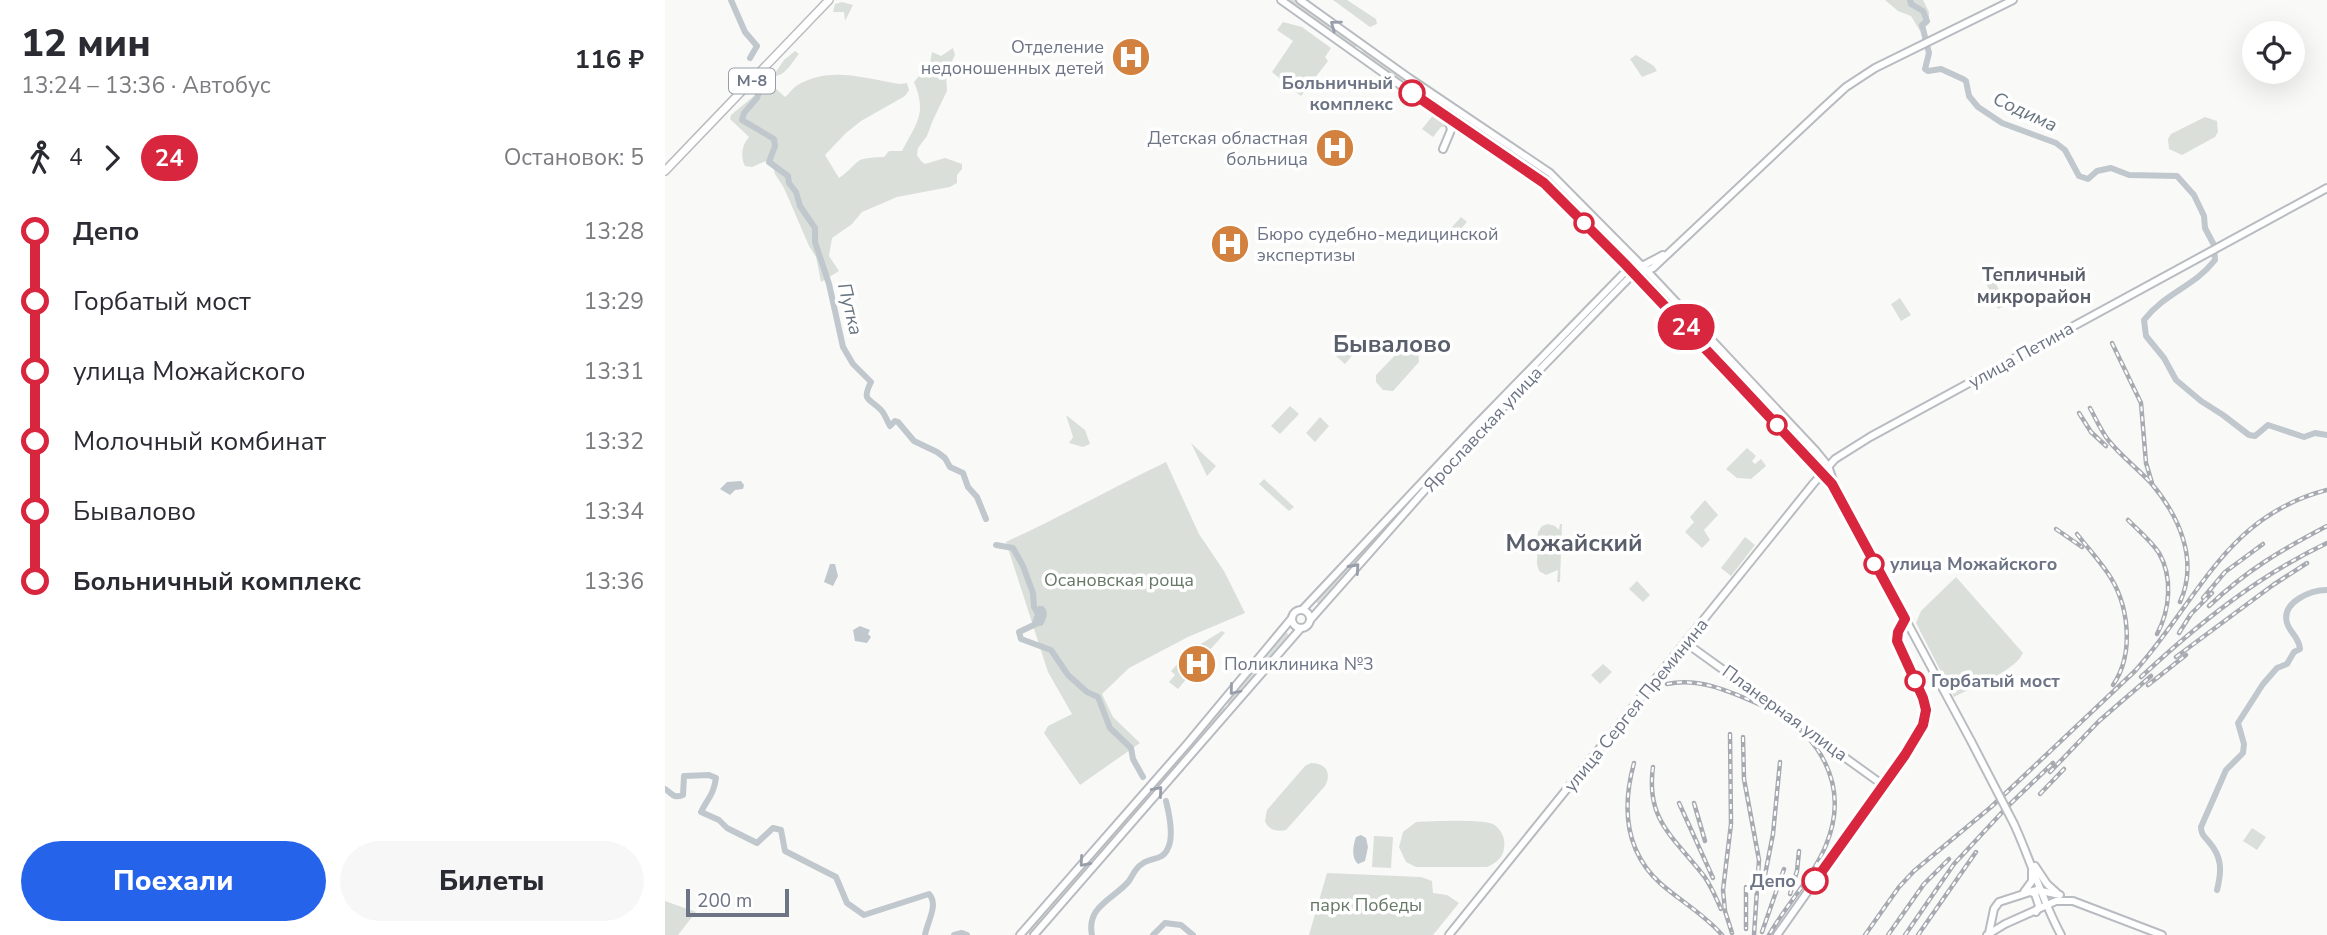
<!DOCTYPE html>
<html lang="ru">
<head>
<meta charset="utf-8">
<style>
	:root { --surface:#fff; --page:#f7f7f7; --text:#2b2b33; --muted:#7c7c81; --accent:#2563eb }
	body { margin:0; font-family:"Nunito Sans",sans-serif; background:var(--page); color:var(--text); height:100vh; display:flex; flex-direction:column; font-size:26px; white-space:nowrap }
	* { box-sizing:border-box; margin:0 }
	p { font-size:23px; color:var(--muted) }
	.icon { flex:none; width:38px; height:38px; fill:none; stroke:currentColor; stroke-width:2; stroke-linecap:round; stroke-linejoin:round }
	.map { position:relative; flex:1; overflow:hidden }
	.sheet { display:flex; flex-direction:column; background:var(--surface); width:665px }
	.sheet>* { flex:none }
	.badge { padding:0 14px; border-radius:23px; font-size:24px; line-height:46px }
	.controls { position:absolute; left:1577px; top:21px; display:grid; gap:14px }
	.controls a { display:grid; place-items:center; width:63px; height:63px; border-radius:50%; background:var(--surface); box-shadow:0 7px 28px #0002; font-size:35px }
	.scale { position:absolute; left:21px; bottom:18px; width:103px; box-sizing:border-box; padding-left:7px; border:4px solid #6c7485; border-top:0; font-size:19px; line-height:24px; white-space:nowrap; color:#6c7485; -webkit-text-stroke:5px #fff; paint-order:stroke }
	.map>.badge { position:absolute; translate:-50% -50%; box-shadow:0 0 0 4px #fff }
	.legs { display:flex; align-items:center; gap:10px; height:77px; padding:0 21px; font-size:23px }
	.legs p { margin-inline-start:auto }
	.summary { display:flex; align-items:center; justify-content:space-between; height:119px; padding:0 21px }
	h1 { font-size:38px; font-weight:800; line-height:52px }
	.cta { display:flex; gap:14px; margin-top:auto; padding:14px 21px }
	.cta a { flex:1; height:80px; border-radius:42px; background:var(--accent); color:#fff; font-size:28px; font-weight:800; line-height:80px; text-align:center }
	.cta a+a { background:var(--page); color:var(--text) }
	ul { padding:0 21px; list-style:none }
	li { display:flex; align-items:center; gap:24px; height:70px; font-size:26px }
	li i { display:grid; place-items:center; width:10px; height:100%; margin:0 9px; background:currentColor }
	li i::after { content:''; width:18px; height:18px; margin:-9px; border:5px solid; border-radius:50%; background:var(--surface) }
	li p { margin-inline-start:auto }
	li:first-child i { background:linear-gradient(#0000 50%,currentColor 0) }
	li:last-child i { background:linear-gradient(currentColor 50%,#0000 0) }
	main { display:flex; flex:1; min-height:0 }
	.map>svg:first-child { display:block }
</style>
</head>
<body>
<main>
<section class="sheet">
<div class="summary"><div><h1>12 мин</h1><p>13:24 – 13:36 · Автобус</p></div><b>116 ₽</b></div>
<div class="legs"><svg class="icon" aria-label="walk" viewBox="0 0 24 24"><circle cx="13" cy="4" r="2"/><path d="M13 8l-2 6 4 7M11 14l-3 7M7 12l3-4h3l4 4"/></svg>4<svg class="icon" aria-label="forward" viewBox="0 0 24 24"><path d="M9 5l7 7-7 7"/></svg><b class="badge" style="background:#d7263d;color:#fff">24</b><p>Остановок: 5</p></div>
<ul>
<li><i style="color:#d7263d"></i><b>Депо</b><p>13:28</p></li>
<li><i style="color:#d7263d"></i><span>Горбатый мост</span><p>13:29</p></li>
<li><i style="color:#d7263d"></i><span>улица Можайского</span><p>13:31</p></li>
<li><i style="color:#d7263d"></i><span>Молочный комбинат</span><p>13:32</p></li>
<li><i style="color:#d7263d"></i><span>Бывалово</span><p>13:34</p></li>
<li><i style="color:#d7263d"></i><b>Больничный комплекс</b><p>13:36</p></li>
</ul>
<div class="cta"><a>Поехали</a><a>Билеты</a></div>
</section>
<div class="map">
<svg width="1662" height="935" viewBox="0 0 1662 935">
	<rect width="100%" height="100%" fill="#f9f9f8"/>
	<g fill="#dae0d9">
		<path d="M624,0H630L691,45V47L689,48Z"/>
		<path d="M668,0H682L711,19L712,24L705,27Z"/>
		<path d="M1220,0H1258L1264,12V24L1255,31L1246,16L1233,11Z"/>
		<path d="M177,2L188,5L180,21L179,12H168L170,4Z"/>
		<path d="M618,22L637,27L666,48L660,57L663,61L636,96L607,72L628,41L612,30Z"/>
		<path d="M288,48L290,55L281,74L282,91L268,120L262,136L253,148L252,155L256,161L260,164L280,158L297,164V169L292,175V183L285,187L232,197L197,212L187,224L167,238L164,256L174,271L156,282L151,257L144,246L119,188L110,174L107,163L101,161L87,167L80,166C75,156 77,145 84,137L65,119L66,115L102,85L109,87L120,97C124,94 127,89 131,86C165,65 201,79 235,84L242,83L244,90L240,96L196,121L181,133L160,155L174,178C197,162 185,158 219,157L224,151H237C252,122 262,114 249,82L265,63L267,52L276,56Z"/>
		<path d="M698,50L793,114L790,118L697,54Z"/>
		<path d="M130,51L134,54C127,62 120,77 108,76L119,60Z"/>
		<path d="M971,55L989,66L992,71L977,77L965,59Z"/>
		<path d="M769,114L780,121L783,127H776L768,137L757,129Z"/>
		<path d="M1540,117L1552,121L1553,132L1550,137L1517,155L1504,149L1503,139L1506,134Z"/>
		<path d="M820,133L875,169L959,251L956,254L872,173L818,137Z"/>
		<path d="M796,217L802,222L785,241L779,236Z"/>
		<path d="M1329,279L1341,305L1333,309L1321,283Z"/>
		<path d="M1235,298L1246,315L1236,321L1226,304Z"/>
		<path d="M684,342L692,350L680,364L671,356Z"/>
		<path d="M740,345L747,346L753,351L754,362L728,391L718,390L711,382V375Z"/>
		<path d="M625,406L634,414L615,434L606,426Z"/>
		<path d="M401,415L420,430L425,444L418,447L404,443L408,437Z"/>
		<path d="M655,417L664,426L650,442L641,433Z"/>
		<path d="M526,443L551,466L542,476Z"/>
		<path d="M1082,448L1091,456L1087,461L1090,464L1096,459L1101,466L1086,479L1072,478L1061,469Z"/>
		<path d="M501,462L534,534L559,571L580,613L523,637L464,668L437,694L448,717L475,743L415,785L379,733L383,726L407,714L383,672L341,542C395,517 447,488 501,462Z"/>
		<path d="M599,479L629,507L624,511L594,484Z"/>
		<path d="M758,484L760,485L653,604L650,600Z"/>
		<path d="M1040,500L1053,515L1039,530L1045,540L1037,548L1020,532L1029,522L1025,517Z"/>
		<path d="M883,524L890,526L894,530L895,524H897L895,582H892L893,570L881,575L874,571L872,564L873,532L877,526Z"/>
		<path d="M1080,537L1090,545L1066,576L1056,568Z"/>
		<path d="M1291,577L1358,653C1350,671 1308,687 1289,697L1251,623L1256,611Z"/>
		<path d="M972,581L985,595L978,602L964,589Z"/>
		<path d="M557,631L560,633L543,652L534,645Z"/>
		<path d="M621,632L624,635L564,705L561,702Z"/>
		<path d="M515,661L528,671L513,689L504,682L510,675L506,671Z"/>
		<path d="M938,664L947,672L935,684L926,675Z"/>
		<path d="M557,706L560,709L365,935L362,932Z"/>
		<path d="M646,763C661,763 667,773 660,786L621,830C612,832 603,830 600,821L602,810L640,766Z"/>
		<path d="M751,822C765,821 817,819 828,824C836,829 841,838 839,848C838,858 831,863 822,867H751L741,862L734,847L738,832Z"/>
		<path d="M1587,828L1601,837L1592,850L1578,841Z"/>
		<path d="M709,836L728,837L726,868L707,867Z"/>
		<path d="M662,873L756,877L767,881L768,893L782,895L794,903L768,935H644Z"/>
		<path d="M0,901L31,912L13,935H0Z"/>
	</g>
	<g fill="#c0c7cd">
		<path d="M76,481L79,485L78,489L70,490L65,495L55,489L62,482Z"/>
		<path d="M165,564H170L173,576L168,586L159,582Z"/>
		<path d="M373,606H378C385,612 381,620 377,626L367,622Z"/>
		<path d="M195,626L205,630L203,634L206,637L202,643L190,641L188,630Z"/>
		<path d="M696,835L701,838L703,847L700,861L693,864C686,858 688,845 691,837Z"/>
	</g>
	<g fill="none" stroke-linecap="round" stroke-linejoin="round">
		<g stroke="#c0c7cd" stroke-width="6">
			<path d="M66,0L80,32L92,46L85,58"/>
			<path d="M1245,0L1246,4L1258,11L1262,21L1257,25L1264,53L1260,69L1263,71L1276,69L1298,79L1301,81L1304,96L1313,107L1337,123L1391,143L1400,150L1414,176L1423,179L1432,171L1446,168L1464,175L1512,176L1529,195L1539,216L1540,228L1549,245L1550,260C1529,287 1501,292 1479,320L1481,336L1499,358L1511,380L1536,401L1558,415L1584,435L1590,436L1603,425L1639,437L1650,433L1662,435"/>
			<path d="M98,80L92,98L79,113L77,120L109,139L110,146L104,162L123,176L124,183L131,192L135,206L150,228V242L164,284L178,347L188,364L206,382C196,402 205,398 216,410C220,414 222,421 225,426L230,421L233,422L249,441L272,452L280,458L285,467L298,473L303,487L312,497L321,519"/>
			<path d="M331,545L348,548L358,566L368,593L369,607L376,619L375,622L354,632L356,639L386,650L403,675L422,692L433,697L445,728L466,748L468,759L478,777"/>
			<path d="M0,789C7,793 8,799 18,795L19,776L44,775L51,778C48,797 43,797 36,812L54,820L62,828L92,843L108,828L116,830L120,851L171,877L182,903L199,915L264,894C274,905 262,922 260,935"/>
			<path d="M1552,890C1557,870 1557,857 1544,842C1539,836 1536,834 1536,827L1561,770L1578,753L1579,744L1573,723L1598,684L1612,668L1622,664L1629,652L1635,649C1634,637 1625,633 1622,623C1616,602 1646,590 1662,590"/>
			<path d="M289,935L297,933L302,935"/>
			<path d="M427,935C421,906 449,899 464,881C468,875 470,868 477,864C486,857 498,861 503,848C509,836 504,813 501,801"/>
			<path d="M488,935L500,923L516,925L528,935"/>
		</g>
		<g stroke="#b8bbc0" stroke-width="10">
			<g id="secondary">
				<path d="M616,0L738,87L879,183L981,285L1166,483"/>
				<path d="M635,0L744,78L885,173L982,271L1150,450L1163,466L1172,492L1306,741"/>
				<path d="M778,149L786,130L783,118"/>
				<path d="M638,609L809,427L961,271L981,264L998,255"/>
				<circle cx="636" cy="619" r="9"/>
				<path d="M646,619L782,465L964,278L988,268L1157,109L1181,87L1210,68L1348,0"/>
				<path d="M1021,643L1218,785"/>
				<path d="M1349,824C1366,861 1377,900 1396,935"/>
				<path d="M1370,866L1382,884L1392,893"/>
				<path d="M1364,891L1370,894L1374,906L1371,912"/>
				<path d="M1359,892L1367,881V871"/>
				<path d="M1324,933L1329,909L1334,902L1371,890L1395,895"/>
				<path d="M355,935L523,743L627,618"/>
				<path d="M369,935L636,628"/>
				<path d="M784,935L1148,484L1170,459L1205,437L1662,188"/>
				<path d="M1112,935L1239,755C1246,746 1254,736 1258,726C1270,696 1240,668 1232,641L1233,632L1240,619"/>
				<path d="M1322,935L1340,924L1391,901H1408L1497,935"/>
			</g>
		</g>
		<g stroke="#b9bbbf" stroke-width="10">
			<path id="primary" d="M0,171L164,0"/>
		</g>
		<use href="#secondary" stroke="#fff" stroke-width="6"/>
		<use href="#primary" stroke="#fff" stroke-width="7"/>
		<g stroke="#a7aab0" stroke-width="4.5">
			<g id="rail">
				<path d="M1447,343L1476,403L1481,463L1487,483"/>
				<path d="M1425,408C1431,419 1436,431 1444,441C1456,456 1472,468 1486,483C1514,516 1534,560 1515,602"/>
				<path d="M1414,413L1426,432L1441,446"/>
				<path d="M1463,520C1474,531 1486,541 1494,553C1508,577 1505,610 1492,634"/>
				<path d="M1391,529L1417,547"/>
				<path d="M1412,534C1422,547 1433,559 1442,572C1464,603 1470,653 1448,685"/>
				<path d="M1538,598L1560,572L1598,544"/>
				<path d="M1544,606C1582,570 1616,550 1662,526"/>
				<path d="M1514,633L1526,614L1547,593"/>
				<path d="M1511,657L1608,585L1642,563"/>
				<path d="M1476,677C1533,624 1591,577 1662,543"/>
				<path d="M1002,684C1036,677 1068,693 1098,706C1154,731 1186,785 1161,845C1148,877 1121,905 1104,935"/>
				<path d="M1483,685L1521,655"/>
				<path d="M1065,734L1066,824L1058,890L1060,911L1067,933"/>
				<path d="M1078,737L1079,779L1094,860L1089,935"/>
				<path d="M969,763C957,807 960,851 995,883C1015,901 1039,914 1057,935"/>
				<path d="M988,767C981,818 1006,835 1035,871C1045,882 1050,896 1056,909"/>
				<path d="M1385,772L1434,721L1486,676"/>
				<path d="M1375,794L1399,769"/>
				<path d="M1014,803L1048,878"/>
				<path d="M1029,803L1040,841"/>
				<path d="M1100,875L1108,834L1115,762"/>
				<path d="M1081,887V929"/>
				<path d="M1125,894L1132,871L1134,851"/>
				<path d="M1097,932L1119,869"/>
				<path d="M1200,935L1234,887L1249,871L1326,807L1470,671C1533,601 1560,516 1662,490"/>
				<path d="M1223,935L1259,884L1284,859"/>
				<path d="M1240,935L1289,864L1342,807L1388,763"/>
				<path d="M1253,935L1311,852"/>
			</g>
		</g>
		<use href="#rail" stroke="#fff" stroke-width="2" stroke-dasharray="5" stroke-linecap="butt"/>
		<g stroke="#b8bbc0" stroke-width="10" stroke-linecap="butt">
			<path id="secondary-bridge" d="M1306,741L1349,824"/>
		</g>
		<use href="#secondary-bridge" stroke="#fff" stroke-width="6"/>
	</g>
	<defs><path id="oneway-chevron" d="M-2-3.5L2.5 0L-2 3.5" fill="none" stroke-width="1.6" stroke-linecap="round" stroke-linejoin="round" transform="scale(1.75)"/></defs>
	<g stroke="#989eaa">
		<use href="#oneway-chevron" transform="translate(670 25) rotate(-144)"/>
		<use href="#oneway-chevron" transform="translate(690 568) rotate(-48)"/>
		<use href="#oneway-chevron" transform="translate(569 690) rotate(130)"/>
		<use href="#oneway-chevron" transform="translate(493 791) rotate(-49)"/>
		<use href="#oneway-chevron" transform="translate(419 862) rotate(131)"/>
	</g>
	<g fill="none" stroke-linecap="round" stroke-linejoin="round">
		<g stroke="#fff" stroke-width="16">
			<path id="line-1" d="M747,93L879,183L960,264L1066,376L1167,484L1240,619L1233,632L1232,641L1258,698L1261,710L1258,725L1240,755L1150,881"/>
		</g>
		<use href="#line-1" stroke="#d7263d" stroke-width="10"/>
	</g>
	<defs>
		<g id="hospital-disc" transform="scale(2.0125)"><circle r="9.5" fill="#d2813e" stroke="#fff"/><path d="M-5-5h3v3.5h4V-5h3V5h-3V1.5h-4V5h-3Z" fill="#fff"/></g>
	</defs>
	<g fill-rule="evenodd">
		<use href="#hospital-disc" x="466" y="57"/>
		<use href="#hospital-disc" x="670" y="148"/>
		<use href="#hospital-disc" x="565" y="244"/>
		<use href="#hospital-disc" x="532" y="664"/>
	</g>
	<g fill="#fff" stroke="#d7263d" stroke-width="3.5">
		<circle cx="747" cy="93" r="12"/>
		<circle cx="919" cy="223" r="9"/>
		<circle cx="1112" cy="425" r="9"/>
		<circle cx="1209" cy="564" r="9"/>
		<circle cx="1250" cy="681" r="9"/>
		<circle cx="1150" cy="881" r="12"/>
	</g>
	<g text-anchor="middle" dominant-baseline="central" stroke-width="7" stroke-linejoin="round" paint-order="stroke">
		<rect fill="#fff" stroke="#989eaa" stroke-width="2" x="64" y="68.5" width="46" height="25" rx="5"/>
		<g font-size="16" font-weight="bold" fill="#6c7485">
			<text x="87" y="81">М-8</text>
		</g>
		<g font-size="18" fill="#6c7485" stroke="#fff" text-anchor="end">
			<text x="439" y="47">Отделение<tspan x="439" dy="21">недоношенных детей</tspan></text>
			<text x="643" y="138">Детская областная<tspan x="643" dy="21">больница</tspan></text>
			<text x="592" y="234" text-anchor="start">Бюро судебно-медицинской<tspan x="592" dy="21">экспертизы</tspan></text>
			<text x="559" y="664" text-anchor="start">Поликлиника №3</text>
		</g>
		<g font-size="18" font-weight="bold" fill="#6c7485" stroke="#fff" text-anchor="end">
			<text x="728" y="83">Больничный<tspan x="728" dy="21">комплекс</tspan></text>
			<text x="1225" y="564" text-anchor="start">улица Можайского</text>
			<text x="1266" y="681" text-anchor="start">Горбатый мост</text>
			<text x="1131" y="881">Депо</text>
		</g>
		<g font-size="18" fill="#6c7485" stroke="#fff">
			<text transform="translate(1356 355) rotate(-29)">улица Петина</text>
			<text transform="translate(818 429) rotate(-47)">Ярославская улица</text>
			<text transform="translate(971 705) rotate(-51)">улица Сергея Преминина</text>
			<text transform="translate(1120 713) rotate(36)">Планерная улица</text>
		</g>
		<g font-size="18" fill="#667866" stroke="#fff">
			<text x="454" y="580">Осановская роща</text>
			<text x="701" y="905">парк Победы</text>
		</g>
		<g font-size="19" font-style="italic" fill="#677480" stroke="#fff">
			<text transform="translate(1360 112) rotate(25)">Содима</text>
			<text transform="translate(185 309) rotate(76)">Путка</text>
		</g>
		<g font-size="19" font-weight="bold" fill="#595f6b" stroke="#fff">
			<text x="1369" y="275">Тепличный<tspan x="1369" dy="22">микрорайон</tspan></text>
		</g>
		<g font-size="24" font-weight="bold" fill="#595f6b" stroke="#fff">
			<text x="727" y="344">Бывалово</text>
			<text x="909" y="543">Можайский</text>
		</g>
	</g>
</svg>
<div class="controls">
<a><svg class="icon" aria-label="locate" viewBox="0 0 24 24"><circle cx="12" cy="12" r="6"/><path d="M12 2v4M12 18v4M2 12h4M18 12h4"/></svg></a>
</div>
<div class="scale">200 m</div>
<b class="badge" style="left:1021px;top:327px;background:#d7263d;color:#fff">24</b>
</div>
</main>
</body>
</html>
